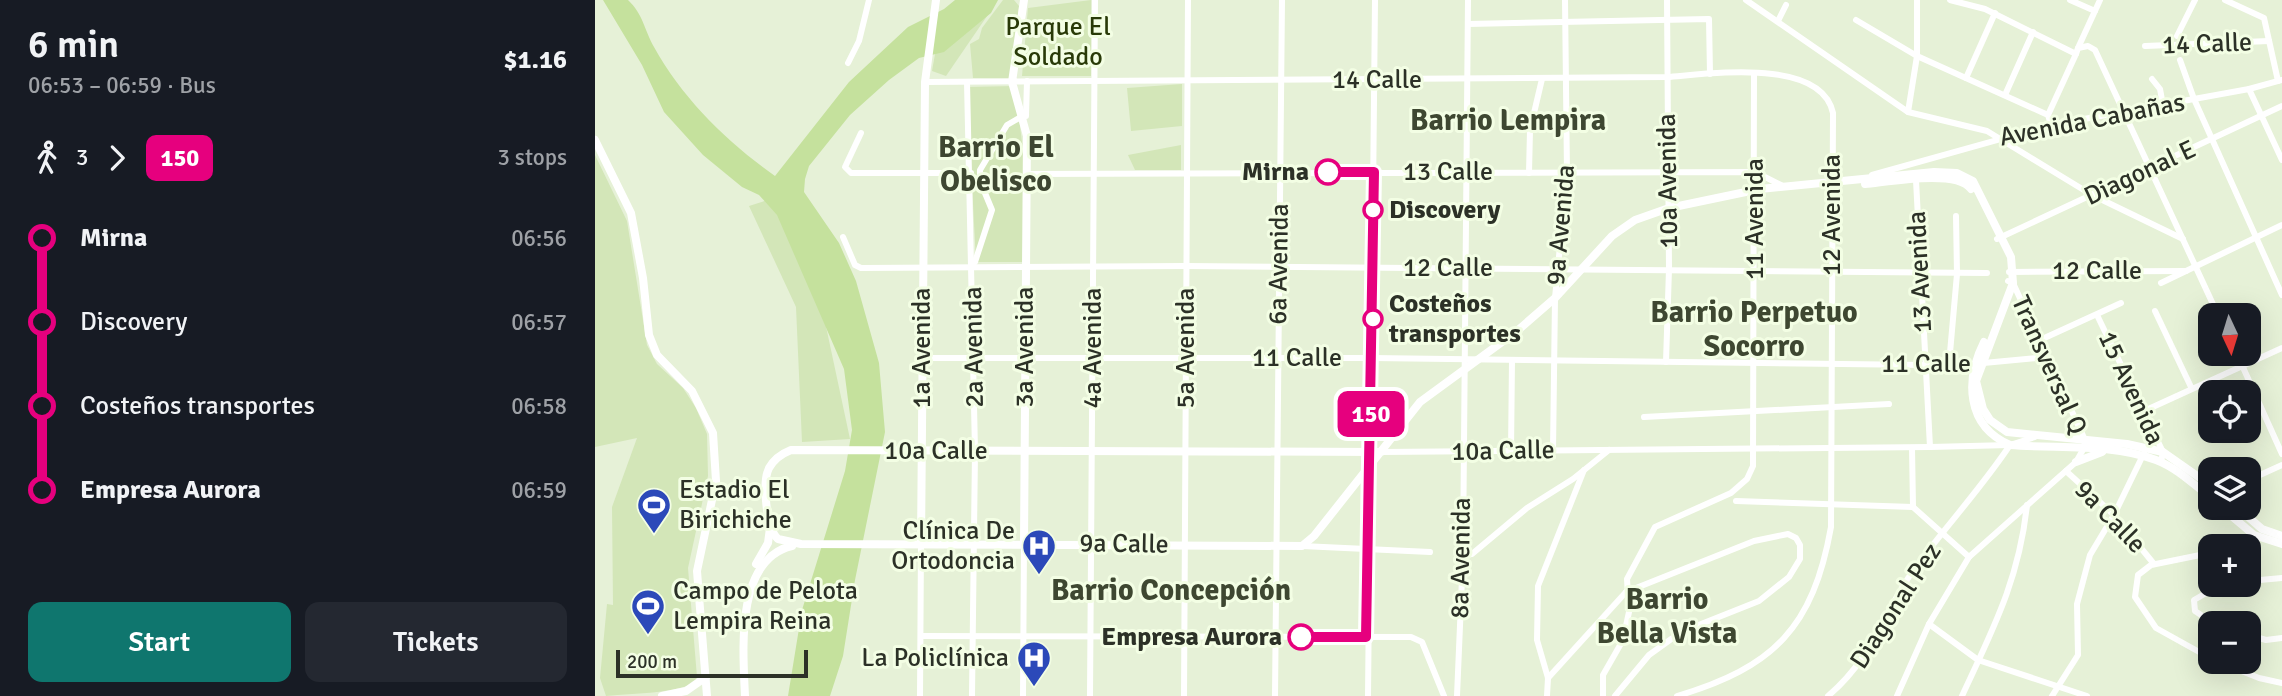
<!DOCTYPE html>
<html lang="en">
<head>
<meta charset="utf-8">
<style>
	:root { --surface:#171b24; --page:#242831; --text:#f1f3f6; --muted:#9ea1a6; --accent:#0f766e }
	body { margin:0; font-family:Signika,sans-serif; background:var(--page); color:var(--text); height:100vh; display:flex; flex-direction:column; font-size:26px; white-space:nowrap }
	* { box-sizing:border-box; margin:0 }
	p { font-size:23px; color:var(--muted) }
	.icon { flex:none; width:38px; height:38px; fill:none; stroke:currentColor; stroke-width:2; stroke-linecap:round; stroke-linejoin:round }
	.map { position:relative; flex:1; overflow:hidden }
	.panel { display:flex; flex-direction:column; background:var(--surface); width:595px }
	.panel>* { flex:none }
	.badge { padding:0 14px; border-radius:10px; font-size:24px; line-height:46px }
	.needle { width:46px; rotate:176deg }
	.controls { position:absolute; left:1603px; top:303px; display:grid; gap:14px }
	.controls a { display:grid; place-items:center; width:63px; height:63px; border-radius:14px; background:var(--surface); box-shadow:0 7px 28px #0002; font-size:35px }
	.scale { position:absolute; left:21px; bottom:18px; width:192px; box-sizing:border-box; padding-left:7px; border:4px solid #2c3127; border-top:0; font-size:19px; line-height:24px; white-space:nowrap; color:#2c3127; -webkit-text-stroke:5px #f3fee4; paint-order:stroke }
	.map>.badge { position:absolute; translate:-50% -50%; box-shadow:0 0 0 4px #fff }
	.legs { display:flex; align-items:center; gap:10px; height:77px; padding:0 28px; font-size:23px }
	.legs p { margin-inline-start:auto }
	.headline { display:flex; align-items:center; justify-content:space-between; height:119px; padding:0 28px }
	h1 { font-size:38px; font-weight:600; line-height:52px }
	.cta { display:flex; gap:14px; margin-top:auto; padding:14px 28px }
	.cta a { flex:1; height:80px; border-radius:14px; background:var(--accent); color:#fff; font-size:28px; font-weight:600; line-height:80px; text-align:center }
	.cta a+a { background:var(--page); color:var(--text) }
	ul { padding:0 28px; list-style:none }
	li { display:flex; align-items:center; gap:24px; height:84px; font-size:26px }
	li i { display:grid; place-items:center; width:10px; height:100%; margin:0 9px; background:currentColor }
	li i::after { content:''; width:18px; height:18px; margin:-9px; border:5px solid; border-radius:50%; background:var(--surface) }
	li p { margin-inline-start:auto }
	li:first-child i { background:linear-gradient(#0000 50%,currentColor 0) }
	li:last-child i { background:linear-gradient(currentColor 50%,#0000 0) }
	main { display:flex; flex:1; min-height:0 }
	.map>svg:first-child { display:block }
</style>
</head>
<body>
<main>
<section class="panel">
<div class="headline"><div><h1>6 min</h1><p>06:53 – 06:59 · Bus</p></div><b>$1.16</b></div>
<div class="legs"><svg class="icon" aria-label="walk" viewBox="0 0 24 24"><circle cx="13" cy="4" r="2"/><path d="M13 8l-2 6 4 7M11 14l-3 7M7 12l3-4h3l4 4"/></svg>3<svg class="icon" aria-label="forward" viewBox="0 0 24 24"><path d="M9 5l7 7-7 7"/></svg><b class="badge" style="background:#e6007e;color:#fff">150</b><p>3 stops</p></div>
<ul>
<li><i style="color:#e6007e"></i><b>Mirna</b><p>06:56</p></li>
<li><i style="color:#e6007e"></i><span>Discovery</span><p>06:57</p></li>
<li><i style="color:#e6007e"></i><span>Costeños transportes</span><p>06:58</p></li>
<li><i style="color:#e6007e"></i><b>Empresa Aurora</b><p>06:59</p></li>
</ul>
<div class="cta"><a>Start</a><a>Tickets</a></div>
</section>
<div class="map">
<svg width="1687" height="696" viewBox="0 0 1687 696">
	<rect width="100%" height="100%" fill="#e6f1d7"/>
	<g fill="#d3e6b8">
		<path d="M403,0L351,76L337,71L342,43Z"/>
		<path d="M408,0H419L424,6L415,79L378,78L375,44L384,39L387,28Z"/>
		<path d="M496,0V76H427L433,8Z"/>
		<path d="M587,84V126L536,131L532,88Z"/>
		<path d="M420,86L431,174L427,262H381L372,87Z"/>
		<path d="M586,145V170H540L533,155Z"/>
		<path d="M0,155L32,221L52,345L62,364L88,388L101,408L112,434L113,476L93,568L102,677L99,684C69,694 42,693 11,696L5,678L12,604L18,605L17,507L42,438L0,447Z"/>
		<path d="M176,199L226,303L255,439L207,442L201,307L154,206Z"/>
	</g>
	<path fill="#c5e19d" d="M8,0H33C48,14 49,29 59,47C88,99 131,141 180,176L254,82L313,27L349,9L360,0H403L396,13L349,52L324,58L294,80L255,115L214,166L210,179L209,192L244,243L261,281L284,363L290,432L260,580L248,656L235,696H193L207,610L250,471L257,430L249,369L182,215L164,195L147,187L108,155L69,112L47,65Z"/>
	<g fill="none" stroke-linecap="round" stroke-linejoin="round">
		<g stroke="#fff" stroke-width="6">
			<path d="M1151,0L1313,112L1392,131L1497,195L1588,239"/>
			<path d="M1355,0L1390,9L1481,54L1483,48L1493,46L1500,50L1623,315"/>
			<path d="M1475,0L1500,11"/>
			<path d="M1630,0L1669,18L1683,81"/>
			<path d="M1261,20L1322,56L1453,115L1456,125"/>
			<path d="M1183,21L1191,5"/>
			<path d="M873,24L1114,19L1115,74"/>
			<path d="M1582,36L1600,0"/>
			<path d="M1550,46L1674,41"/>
			<path d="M1483,48L1505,0"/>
			<path d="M1585,60L1599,99L1687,295"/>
			<path d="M253,63L264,41L274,0"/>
			<path d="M1371,78L1400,13"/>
			<path d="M1557,79L1565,89L1568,105"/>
			<path d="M330,82L1072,77C1114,74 1226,57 1238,113L1236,527C1218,628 1179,667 1082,696"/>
			<path d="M372,82L380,451L377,696"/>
			<path d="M1654,89L1687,160"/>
			<path d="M1410,95L1438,32"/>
			<path d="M1313,112L1322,56V0"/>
			<path d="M1453,115L1481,54"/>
			<path d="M431,116L432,81"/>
			<path d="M266,133L250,167L256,173H376"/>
			<path d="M934,173L935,130L947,79"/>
			<path d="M431,174L1160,172L1188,186"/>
			<path d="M1277,175L1456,125L1654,89L1687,80"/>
			<path d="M1321,180L1335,447"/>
			<path d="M248,237L260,265L266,268L591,266L1392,273"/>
			<path d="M1402,239L1687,106"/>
			<path d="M380,262L397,210L385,181V170L412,125L431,114"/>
			<path d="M1414,272L1591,271"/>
			<path d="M1566,283L1687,225"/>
			<path d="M1560,311L1596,387"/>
			<path d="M1502,315L1568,452L1566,462"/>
			<path d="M1445,340L1526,303"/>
			<path d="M1642,354L1687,454"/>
			<path d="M328,358H777L1330,365L1378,364L1453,357"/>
			<path d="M1071,362L1074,269L1072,0"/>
			<path d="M1354,364L1362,274L1361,216"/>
			<path d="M1549,411L1687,348"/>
			<path d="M1049,417L1294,404"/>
			<path d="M1317,448L1318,507"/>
			<path d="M958,451L960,298L972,173L970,0"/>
			<path d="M786,452L1335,447L1415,445L1440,437"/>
			<path d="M916,452L917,360"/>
			<path d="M1471,471L1519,515L1559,564"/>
			<path d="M1654,480L1687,465"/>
			<path d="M1141,501L1318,507L1374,557"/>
			<path d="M707,546L835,552"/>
			<path d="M1641,546L1659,535"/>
			<path d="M1615,553L1556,565L1543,575L1540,597L1561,628L1615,658"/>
			<path d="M868,555L877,554L932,508L978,479L1014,450"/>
			<path d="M1654,581L1687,578"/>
			<path d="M1618,623L1600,611L1599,600L1618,589L1636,584"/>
			<path d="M1334,624L1383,660L1492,696"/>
			<path d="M1654,635L1671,640L1687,638"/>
			<path d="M326,636L816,637L827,642L849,696"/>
			<path d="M1624,662L1664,678L1687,683"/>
			<path d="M953,678L1031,592"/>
			<path d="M325,696L326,543"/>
			<path d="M428,696L429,543"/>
			<path d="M495,696L500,0"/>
			<path d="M589,696L593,0"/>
			<path d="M680,696L687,0"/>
			<path d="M773,696L780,0"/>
			<path d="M862,696L868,555L873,0"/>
			<path d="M952,696L953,678L942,640L943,586L989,470"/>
			<path d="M1008,696V675L1028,640L1034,612L1032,579L1060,527L1136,493L1152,479L1158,466L1159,73"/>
			<path d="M1020,696L1054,655L1086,632L1164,601L1194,577L1205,559V545L1201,538L1193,534L1159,541L1031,592"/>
			<path d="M1233,696C1282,654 1287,611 1323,564C1353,524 1387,487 1415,445"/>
			<path d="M1302,696L1334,624L1374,557L1481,462L1489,448L1490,440L1418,283L1413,281"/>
			<path d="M1367,696C1398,629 1424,580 1432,505"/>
			<path d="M1457,696L1483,655L1482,604L1495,555L1519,515L1549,453"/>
		</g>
		<g stroke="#fff" stroke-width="8">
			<path d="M429,0L417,82L432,136L429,543"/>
			<path d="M0,140L36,213L48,278L54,335L62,355L97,391L118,433L121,481L102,571L112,696"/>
			<path d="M1270,184C1293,182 1362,169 1376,189"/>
			<path d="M1389,342C1370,380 1371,426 1415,445C1463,449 1516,443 1561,460C1582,468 1598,484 1615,497"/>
			<path d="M786,452L196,450C186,454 179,459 174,468C167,482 171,528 183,539L206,544L707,546L719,536L825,402L922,331L960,298L1017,236L1040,220L1074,208L1165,189L1339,172L1362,173L1378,181L1416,257L1418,283L1381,381L1388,409L1395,420L1412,432L1532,444L1568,452L1615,485"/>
			<path d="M1481,462L1507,452"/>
			<path d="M1627,508L1659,535L1687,544"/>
			<path d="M1643,508L1667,529L1687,536"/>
			<path d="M326,543L330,82L341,0"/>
			<path d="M161,564L173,543L175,528"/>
			<path d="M67,696L91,691L111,677"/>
			<path d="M150,696C148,651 140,559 197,546"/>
		</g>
	</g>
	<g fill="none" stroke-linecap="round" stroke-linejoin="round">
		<g stroke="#fff" stroke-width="16">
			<path id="line-1" d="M706,637H771L779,172H733"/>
		</g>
		<use href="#line-1" stroke="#e6007e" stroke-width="10"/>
	</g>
	<defs>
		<g id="stadium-pin" transform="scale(1.75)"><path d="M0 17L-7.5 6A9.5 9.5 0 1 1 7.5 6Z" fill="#2c49b9" stroke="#f3fee4"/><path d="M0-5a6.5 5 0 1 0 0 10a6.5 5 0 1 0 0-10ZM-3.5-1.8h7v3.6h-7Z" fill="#fff"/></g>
		<g id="hospital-pin" transform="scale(1.75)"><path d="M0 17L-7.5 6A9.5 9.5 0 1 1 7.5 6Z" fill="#2c49b9" stroke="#f3fee4"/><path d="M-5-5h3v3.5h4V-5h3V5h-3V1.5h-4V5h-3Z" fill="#fff"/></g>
	</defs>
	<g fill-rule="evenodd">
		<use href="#stadium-pin" x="59" y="505"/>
		<use href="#hospital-pin" x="444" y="546"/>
		<use href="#stadium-pin" x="53" y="606"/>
		<use href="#hospital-pin" x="439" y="658"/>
	</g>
	<g fill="#fff" stroke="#e6007e" stroke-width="3.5">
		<circle cx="733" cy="172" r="12"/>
		<circle cx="778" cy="210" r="9"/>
		<circle cx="778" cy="319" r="9"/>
		<circle cx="706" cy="637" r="12"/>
	</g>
	<g text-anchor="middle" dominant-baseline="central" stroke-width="6" stroke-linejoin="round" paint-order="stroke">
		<g font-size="26" fill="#293a08" stroke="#f3fee4">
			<text x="463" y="27">Parque El<tspan x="463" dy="30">Soldado</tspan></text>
		</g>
		<g font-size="26" fill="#2c3127" stroke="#f3fee4">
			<text transform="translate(1612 44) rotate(-2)">14 Calle</text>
			<text x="782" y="80">14 Calle</text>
			<text transform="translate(1497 120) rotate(-11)">Avenida Cabañas</text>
			<text x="853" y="172">13 Calle</text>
			<text transform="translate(1545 173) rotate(-25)">Diagonal E</text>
			<text transform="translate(1073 181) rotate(-91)">10a Avenida</text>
			<text transform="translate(1237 215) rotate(-90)">12 Avenida</text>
			<text transform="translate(1160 219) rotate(-90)">11 Avenida</text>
			<text transform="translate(966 225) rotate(-85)">9a Avenida</text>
			<text transform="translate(684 264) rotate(-89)">6a Avenida</text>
			<text x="853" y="268">12 Calle</text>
			<text x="1502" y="271">12 Calle</text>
			<text transform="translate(1325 272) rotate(-93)">13 Avenida</text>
			<text transform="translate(379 347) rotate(-91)">2a Avenida</text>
			<text transform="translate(430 347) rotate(-90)">3a Avenida</text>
			<text transform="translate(327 348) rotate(-90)">1a Avenida</text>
			<text transform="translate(498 348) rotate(-90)">4a Avenida</text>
			<text transform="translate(591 348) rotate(-90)">5a Avenida</text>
			<text x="702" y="358">11 Calle</text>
			<text x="1331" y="364">11 Calle</text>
			<text transform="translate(1454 365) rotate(66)">Transversal Q</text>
			<text transform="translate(1536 388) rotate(65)">15 Avenida</text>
			<text x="341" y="451">10a Calle</text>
			<text transform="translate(908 451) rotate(-1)">10a Calle</text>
			<text transform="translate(1515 517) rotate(46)">9a Calle</text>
			<text transform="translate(529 544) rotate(1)">9a Calle</text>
			<text transform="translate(866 558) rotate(-89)">8a Avenida</text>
			<text transform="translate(1301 606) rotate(-57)">Diagonal Pez</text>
		</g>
		<g font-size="26" font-weight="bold" fill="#2c3127" stroke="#f3fee4" text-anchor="end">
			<text x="714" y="172">Mirna</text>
			<text x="794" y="210" text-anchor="start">Discovery</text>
			<text x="794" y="304" text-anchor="start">Costeños<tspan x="794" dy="30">transportes</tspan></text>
			<text x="687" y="637">Empresa Aurora</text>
		</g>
		<g font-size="26" fill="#2c3127" stroke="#f3fee4" text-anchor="start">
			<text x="84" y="490">Estadio El<tspan x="84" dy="30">Birichiche</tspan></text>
			<text x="420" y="531" text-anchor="end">Clínica De<tspan x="420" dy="30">Ortodoncia</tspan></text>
			<text x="78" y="591">Campo de Pelota<tspan x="78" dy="30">Lempira Reina</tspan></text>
			<text x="414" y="658" text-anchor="end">La Policlínica</text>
		</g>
		<g font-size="30" font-weight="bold" fill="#3e4731" stroke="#f3fee4">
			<text x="913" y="120">Barrio Lempira</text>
			<text x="401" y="147">Barrio El<tspan x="401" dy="34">Obelisco</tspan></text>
			<text x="1159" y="312">Barrio Perpetuo<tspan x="1159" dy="34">Socorro</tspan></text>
			<text x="576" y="590">Barrio Concepción</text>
			<text x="1072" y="599">Barrio<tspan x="1072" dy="34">Bella Vista</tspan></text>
		</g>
	</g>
</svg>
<div class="controls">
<a><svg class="needle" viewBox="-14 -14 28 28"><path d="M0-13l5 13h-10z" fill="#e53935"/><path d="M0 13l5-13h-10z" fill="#9ea1a6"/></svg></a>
<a><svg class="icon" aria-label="locate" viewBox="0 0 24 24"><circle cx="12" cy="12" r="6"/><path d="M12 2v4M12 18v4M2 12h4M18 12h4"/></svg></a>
<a><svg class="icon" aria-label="layers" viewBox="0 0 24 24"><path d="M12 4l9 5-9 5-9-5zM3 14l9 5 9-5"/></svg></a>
<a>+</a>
<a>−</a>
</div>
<div class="scale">200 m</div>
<b class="badge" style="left:776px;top:414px;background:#e6007e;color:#fff">150</b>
</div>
</main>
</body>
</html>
